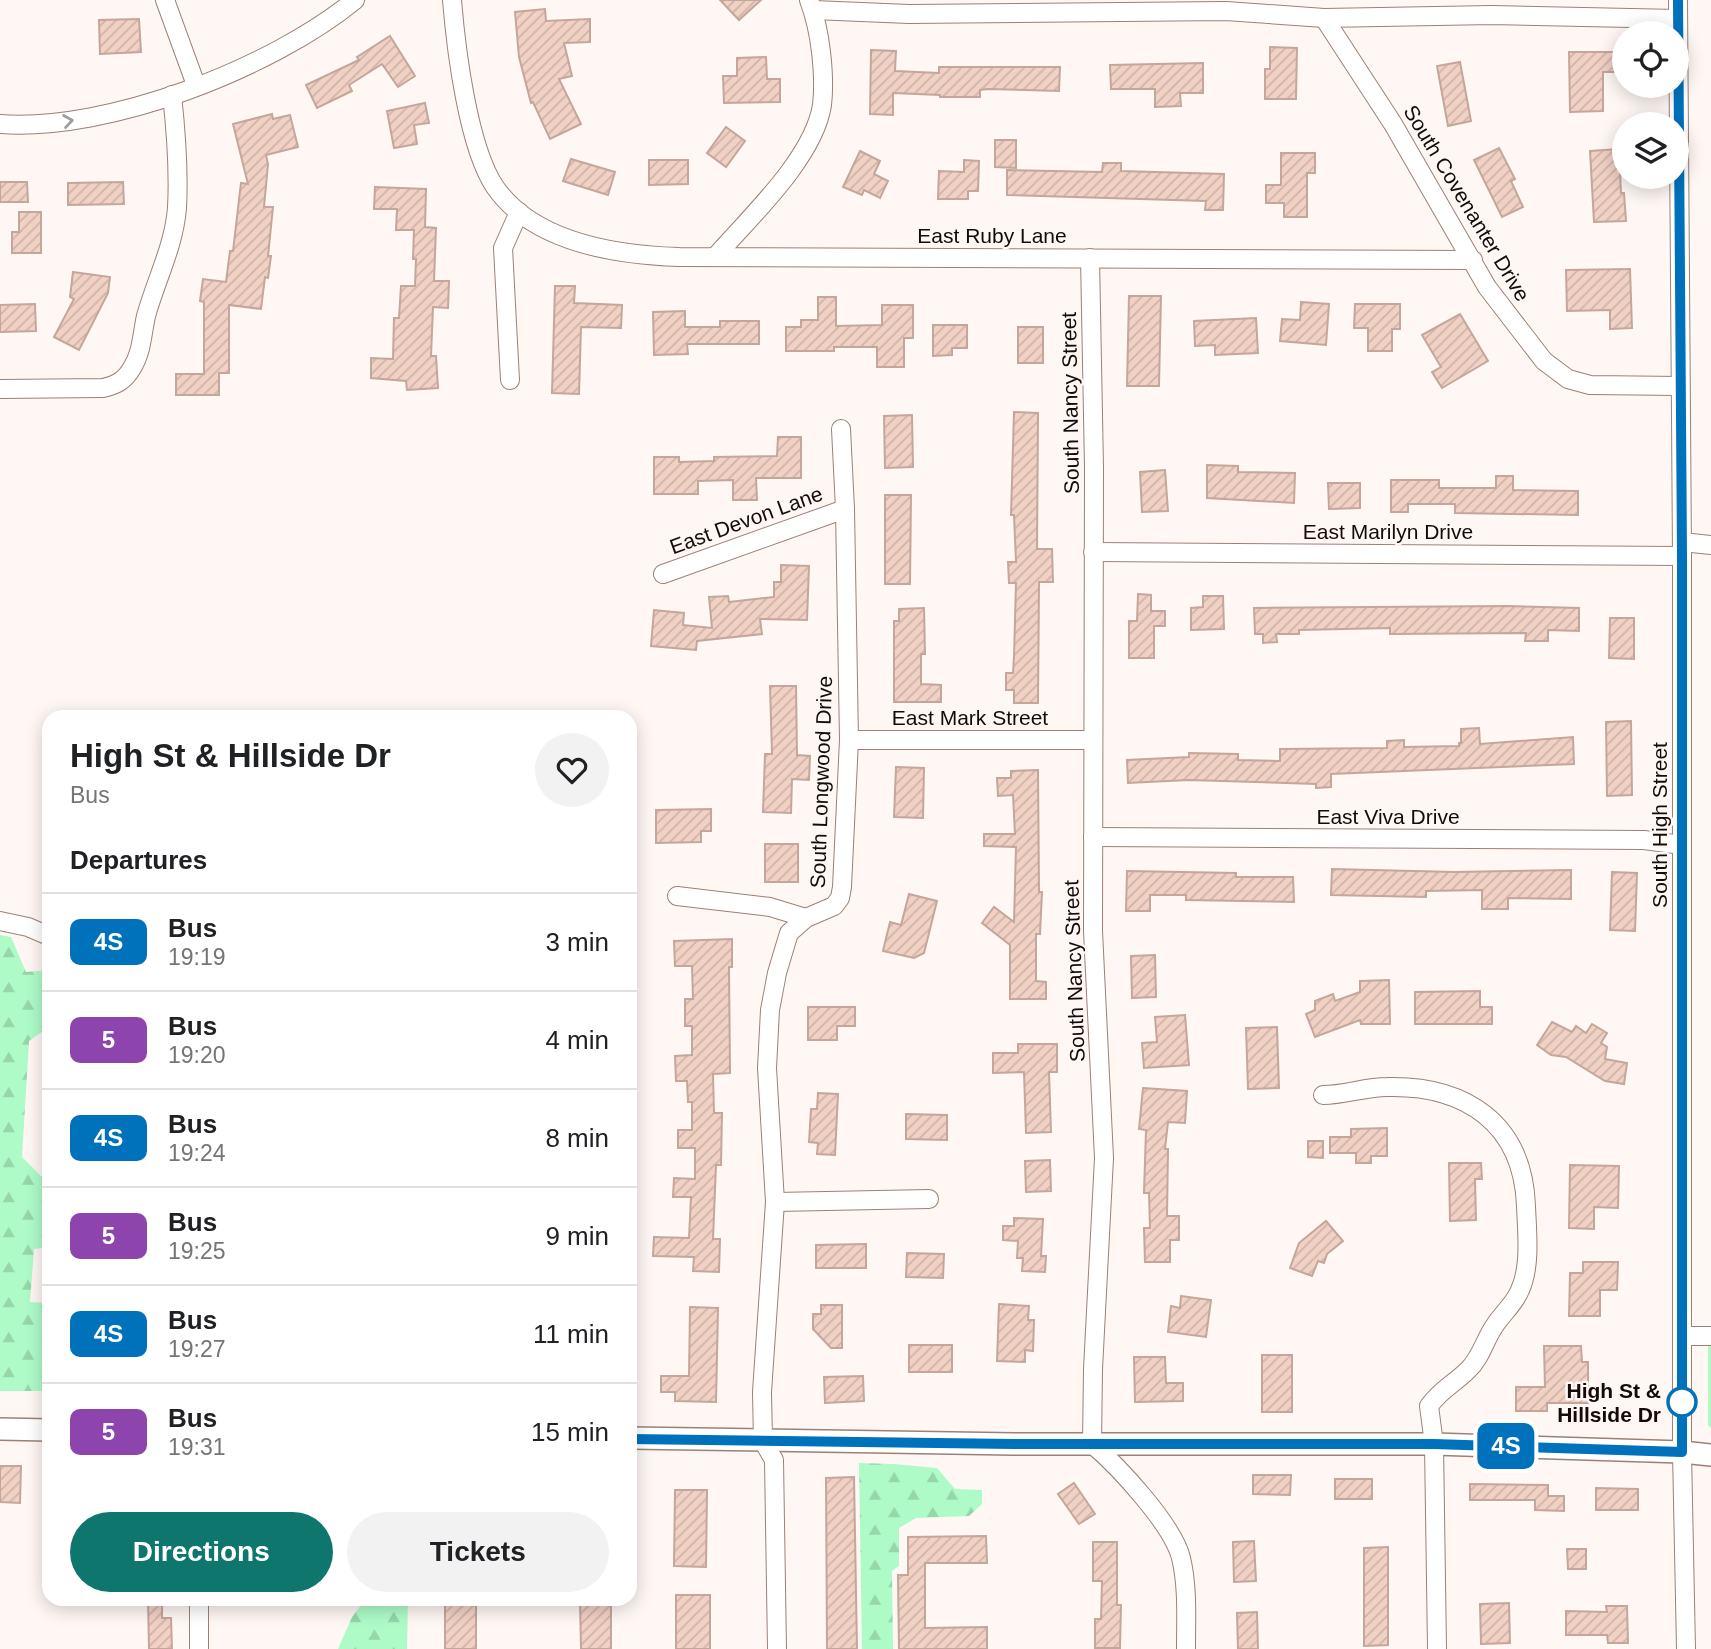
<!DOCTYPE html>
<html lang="en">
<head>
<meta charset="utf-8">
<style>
	:root { --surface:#fff; --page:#f2f2f2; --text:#202124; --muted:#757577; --line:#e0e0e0; --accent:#0f766e }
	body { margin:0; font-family:Helvetica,sans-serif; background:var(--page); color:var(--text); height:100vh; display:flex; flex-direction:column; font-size:26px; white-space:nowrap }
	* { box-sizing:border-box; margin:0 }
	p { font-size:23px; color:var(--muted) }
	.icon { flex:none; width:38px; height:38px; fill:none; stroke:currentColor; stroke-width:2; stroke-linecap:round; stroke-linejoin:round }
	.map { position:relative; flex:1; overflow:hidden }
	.side { position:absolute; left:42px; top:710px; width:595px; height:896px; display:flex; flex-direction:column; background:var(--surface); border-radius:21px; box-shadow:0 4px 18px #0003 }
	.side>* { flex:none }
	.badge { padding:0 14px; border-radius:10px; font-size:24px; line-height:46px }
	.fabs { position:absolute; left:1612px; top:21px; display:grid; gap:14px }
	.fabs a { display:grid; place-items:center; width:77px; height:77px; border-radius:50%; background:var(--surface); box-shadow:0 4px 18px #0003; font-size:35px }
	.map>.badge { position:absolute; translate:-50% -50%; box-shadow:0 0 0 4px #fff }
	h2 { padding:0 28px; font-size:26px; line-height:63px }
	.round { display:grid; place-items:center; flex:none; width:74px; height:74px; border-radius:37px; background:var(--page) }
	.headline { display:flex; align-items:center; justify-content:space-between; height:119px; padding:0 28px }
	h1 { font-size:33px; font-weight:700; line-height:52px }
	.cta { display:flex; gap:14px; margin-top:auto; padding:14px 28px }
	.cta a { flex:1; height:80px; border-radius:42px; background:var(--accent); color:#fff; font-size:28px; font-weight:700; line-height:80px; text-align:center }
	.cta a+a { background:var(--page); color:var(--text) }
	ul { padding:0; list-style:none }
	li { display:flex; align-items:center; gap:21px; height:98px; padding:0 28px; border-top:2px solid var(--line) }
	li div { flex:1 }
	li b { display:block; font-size:26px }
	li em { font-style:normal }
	li .badge { min-width:77px; font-weight:700; text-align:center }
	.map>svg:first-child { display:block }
</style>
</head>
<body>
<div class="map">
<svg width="1711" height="1649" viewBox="0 0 1711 1649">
	<defs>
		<pattern id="forest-firs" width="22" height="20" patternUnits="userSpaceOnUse" patternTransform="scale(1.75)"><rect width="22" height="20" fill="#aefbc8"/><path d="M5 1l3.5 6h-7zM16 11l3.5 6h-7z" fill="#95d6aa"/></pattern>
		<pattern id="cemetery-stones" width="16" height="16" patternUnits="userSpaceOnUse" patternTransform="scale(1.75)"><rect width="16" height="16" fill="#aefbc8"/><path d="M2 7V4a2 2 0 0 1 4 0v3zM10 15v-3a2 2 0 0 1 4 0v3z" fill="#95d6aa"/></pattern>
		<pattern id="building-hatch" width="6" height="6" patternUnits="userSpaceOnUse" patternTransform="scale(1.75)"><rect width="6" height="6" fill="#f2d1c5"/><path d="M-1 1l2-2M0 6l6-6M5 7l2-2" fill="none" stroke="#cfb2a8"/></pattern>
	</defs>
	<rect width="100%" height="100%" fill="#fef7f4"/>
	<g fill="url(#forest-firs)">
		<path d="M0,935L11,937L26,972L49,970V1027L29,1041L22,1157L49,1184V1247L34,1249L30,1302L49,1303V1391H0Z"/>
		<path d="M859,1463L894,1464L937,1468L955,1489L982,1490V1504L969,1516L916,1518L899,1528V1566L892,1571L893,1649H862Z"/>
		<path d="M365,1600H408L407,1649H338L352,1617Z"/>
	</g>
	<path fill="url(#cemetery-stones)" d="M1708,1328H1711V1428L1708,1425Z"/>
	<rect fill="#82f1f9" x="502" y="1600" width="54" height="4"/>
	<g fill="url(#building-hatch)" stroke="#c5a69a" stroke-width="2">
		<path d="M720,0H761L739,20Z"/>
		<path d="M545,9L546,21L590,19V42L564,43L572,76L559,79L581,124L550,139L533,102L531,103L519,57L515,12Z"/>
		<path d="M139,19L141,52L100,54L99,20Z"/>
		<path d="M390,36L415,76L398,87L382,64L349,85L352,91L317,108L306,85L359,60L357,57Z"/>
		<path d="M1270,47L1297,48L1296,99H1265V69H1270Z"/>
		<path d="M871,50L896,51L895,71L939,73V67H1060L1059,91L988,89L980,90V97H940V95L893,93V115L870,114Z"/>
		<path d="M1569,52H1624V72H1603V111L1570,112Z"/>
		<path d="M766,57L767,79H780V102L724,103L723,76H737V58Z"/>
		<path d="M1460,62L1471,121L1448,126L1437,66Z"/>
		<path d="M1203,63V93H1180L1181,106L1155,107V89H1111L1110,65Z"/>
		<path d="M425,103L429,123L414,125L417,144L394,148L387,111Z"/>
		<path d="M272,114L273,119L290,115L298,147L266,155L268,164L264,207H273L268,256H271L268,278L265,277L261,309L229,305V373H219V395H176V374H204V302L200,301L203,279L226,282L230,251H233L241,183L248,184L233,124Z"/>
		<path d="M726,127L745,141L726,167L707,153Z"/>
		<path d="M995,140H1016V168L995,167Z"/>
		<path d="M1499,148L1515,179L1511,181L1523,207L1502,217L1474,160Z"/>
		<path d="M1619,149L1621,193H1624L1626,221L1594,222L1590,151Z"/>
		<path d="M860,151L880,161L874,174L888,181L880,198L864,190L862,195L843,187Z"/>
		<path d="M1281,153H1315V173H1307V217H1284V203H1266V185H1281Z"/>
		<path d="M571,159L615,172L608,195L563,181Z"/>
		<path d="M649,160H688V184L649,185Z"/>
		<path d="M964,160L979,161L978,191H968V199H938L939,171L964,172Z"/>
		<path d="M1103,163H1121V171L1224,174L1223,210H1205L1206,201L1007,195V170L1102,172Z"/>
		<path d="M0,182H27L28,202H0Z"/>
		<path d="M123,182L124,204L68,205V183Z"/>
		<path d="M375,187L426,189L425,227L436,228L434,281H449L448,308L433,307L431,356H436L438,388L407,390L406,381L371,378V358L393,359L394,318H399L401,286H415L416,259H413L414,230H396L397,209H374Z"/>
		<path d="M19,212H41V253H12V232H19Z"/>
		<path d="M1630,269L1632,328L1610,329V310L1567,311L1566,270Z"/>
		<path d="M73,272L110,277L108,293L79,350L54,337L74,299L70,297Z"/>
		<path d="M555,286H575L574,303L622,305L621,328L581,327L579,394L552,393Z"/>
		<path d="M1129,296H1161L1159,386H1127Z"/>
		<path d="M818,297H836V326L882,325V305H913V338H904V367H877V347H834V351H786V327H801V320H818Z"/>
		<path d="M1301,302L1329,304L1326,345L1280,341L1282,319L1300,320Z"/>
		<path d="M35,304L36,331L0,332V305Z"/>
		<path d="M1355,304H1400V329H1392V351H1368V328H1354Z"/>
		<path d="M685,311V327H720V321H759V344H687L688,354L654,355L653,312Z"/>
		<path d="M1460,314L1488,361L1442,388L1432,372L1441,367L1422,335Z"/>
		<path d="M1256,318L1258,353L1215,355V345L1195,346L1194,321Z"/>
		<path d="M933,325H967V348H952V355L933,356Z"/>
		<rect x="1018" y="327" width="25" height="36"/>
		<path d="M1014,412L1038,413L1037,549H1052L1053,582H1039L1038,703H1014V690H1006V673H1013L1014,657L1016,583H1009L1008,562H1016L1014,515H1011Z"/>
		<path d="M912,415L913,467L885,468L884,416Z"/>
		<path d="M778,437H801V478H756L757,500H733V480L698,481V494H654V457H679V462L714,461V457L777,456Z"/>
		<path d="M1207,465L1238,466V472L1295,473L1294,503L1207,498Z"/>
		<path d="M1165,470L1168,511L1142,512L1140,472Z"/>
		<path d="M1496,476H1513V490L1578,491V515L1455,513V504H1408V512H1391V480H1439V488H1496Z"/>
		<path d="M1328,483H1360V508L1329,509Z"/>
		<path d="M885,495H911L910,584H885Z"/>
		<path d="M781,565L809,566L807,620L760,619L762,634L697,641L696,650L651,646L654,610L684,613L683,625L712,628L709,597L728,596L729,602L774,597V582H781Z"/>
		<path d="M1138,594L1151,595V611H1165V626H1154V658H1129V621H1137Z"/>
		<path d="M1203,596H1223L1224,629L1191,630V608L1203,607Z"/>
		<path d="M1508,606L1579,608V631L1548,630V641H1525L1526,633L1390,634V628L1299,630V634H1276L1277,642L1263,643V634H1255L1254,608Z"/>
		<path d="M924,608L925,654H921V684L941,685V702H894V621H899V609Z"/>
		<path d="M1610,618H1634V659L1609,658Z"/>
		<path d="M770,686H796L797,755L810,756L809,780L792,779L791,813L763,812L765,754H772Z"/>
		<path d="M1631,721L1632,795L1607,796L1606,722Z"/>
		<path d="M1479,728L1480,744L1573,737L1574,764L1331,774V787L1316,788V784L1189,780L1128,783L1127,760L1189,757V753L1238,754V760L1280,761V749L1387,748V741L1404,740V747L1459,746V743H1461V729Z"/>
		<path d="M896,767L924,768L923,818L894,817Z"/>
		<path d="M1038,770L1039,892H1042L1040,934H1036V981L1046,982V999H1010V945L982,923L994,907L1014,922L1016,847L984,846V834H1015L1013,795L998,796L997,778H1011V771Z"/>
		<path d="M711,809V831H701V842L656,843V810Z"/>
		<rect x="765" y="844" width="33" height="38"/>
		<path d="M1332,869L1455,872L1571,870V899L1508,898V909H1482V890L1426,891V897L1331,895Z"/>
		<path d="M1127,871L1236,873V877H1293L1294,902L1186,900V895H1150V911H1126Z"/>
		<path d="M1612,872L1637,873L1635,931L1610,930Z"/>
		<path d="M909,894L937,901L924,953L914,958L883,951L890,922L901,925Z"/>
		<path d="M732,939V967H729L730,1073L713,1074L714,1113H722L721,1165H716L713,1239H720L719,1272L693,1271L694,1257L653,1256L654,1237L689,1238L691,1197H673L674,1178L695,1179V1148H678V1130H692V1102H688L687,1081H676L675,1056L692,1055V1026H685V999H693L692,966H675L674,941Z"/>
		<path d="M1155,955L1156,997L1132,998L1131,956Z"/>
		<path d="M1389,980L1390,1024H1361L1360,1020L1315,1037L1306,1014L1315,1010V1001L1333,994L1335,1001L1360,992V981Z"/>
		<path d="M1480,991V1007H1492V1024H1415V992Z"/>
		<path d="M808,1007H855V1026H837V1040H808Z"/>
		<path d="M1185,1015L1189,1065L1144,1068L1142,1043L1157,1042L1155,1017Z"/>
		<path d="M1552,1022L1572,1032L1576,1026L1586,1033L1592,1024L1607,1033L1601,1043L1607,1047L1605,1059L1627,1063L1624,1084L1605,1081L1566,1057L1551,1055L1537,1045Z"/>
		<path d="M1277,1027L1279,1088L1248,1089L1246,1028Z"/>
		<path d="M1018,1044H1057V1072H1049L1051,1132L1026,1133L1024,1072L993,1073V1053H1018Z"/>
		<path d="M1143,1088L1187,1091L1185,1123L1168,1122L1165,1149H1168L1167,1216H1179V1240H1170V1262H1145L1144,1228H1150L1149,1193H1144L1146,1130L1139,1129Z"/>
		<path d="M818,1093L838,1094L835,1155L817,1154L818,1143L809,1142L811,1109H817Z"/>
		<path d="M906,1114L947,1115V1140L906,1139Z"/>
		<path d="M1387,1128V1156H1371V1163H1356V1153H1330V1137H1351V1129Z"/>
		<path d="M1308,1141H1323V1158L1308,1157Z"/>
		<path d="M1050,1160L1051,1191L1026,1192L1025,1161Z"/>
		<path d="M1449,1163H1481L1482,1179H1475L1476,1220L1450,1221Z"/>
		<path d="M1570,1165L1619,1166L1618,1208L1594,1207V1229L1569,1228Z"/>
		<path d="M1014,1218L1043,1219L1041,1256H1046L1045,1272L1022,1271L1023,1258H1017L1018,1241L1003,1240V1226H1014Z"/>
		<path d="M1326,1221L1343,1241L1327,1254L1324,1263L1318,1261L1312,1276L1290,1268L1299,1243Z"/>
		<path d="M866,1244V1268H816V1245Z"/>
		<path d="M907,1253L944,1254L943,1278L906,1277Z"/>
		<path d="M1583,1262H1618L1617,1290H1600V1316H1569L1570,1273H1583Z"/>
		<path d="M1181,1296L1211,1300L1206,1337L1168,1332L1171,1306L1180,1308Z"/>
		<path d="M999,1304L1029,1306L1028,1320H1034L1033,1351L1025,1350V1362L997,1361Z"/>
		<path d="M821,1305H842V1348H831L813,1329V1314H821Z"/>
		<path d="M690,1307L718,1308L716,1402L675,1401V1392H661V1376H689Z"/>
		<rect x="909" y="1345" width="43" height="27"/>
		<path d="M1544,1346H1581L1582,1362H1588V1403H1547V1411H1516V1387H1545Z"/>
		<rect x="1262" y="1355" width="30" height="57"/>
		<path d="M1134,1357H1165L1166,1383H1183V1401L1135,1402Z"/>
		<path d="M863,1376L864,1401L825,1403L824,1377Z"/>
		<path d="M0,1466H21L20,1503L0,1502Z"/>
		<path d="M1253,1475H1291L1290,1495L1253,1494Z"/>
		<path d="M854,1477L857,1649H827L826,1478Z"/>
		<rect x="1335" y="1479" width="37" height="20"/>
		<path d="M1074,1483L1095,1514L1079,1524L1058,1494Z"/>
		<path d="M1470,1484L1548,1485V1496H1564V1511L1535,1510V1500H1470Z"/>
		<path d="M1596,1488L1638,1489V1510H1596Z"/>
		<path d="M675,1490H707L706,1567L674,1566Z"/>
		<path d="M986,1536L987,1563H925V1628L987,1627V1649H899L898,1575H908V1537Z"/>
		<path d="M1254,1541L1256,1581L1234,1582L1233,1542Z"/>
		<path d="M1093,1542H1117V1605H1121L1120,1648H1095V1619H1101L1102,1581H1093Z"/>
		<path d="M1388,1547V1645L1364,1646V1548Z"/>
		<path d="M1567,1549H1586V1569H1568Z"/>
		<rect x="676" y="1595" width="34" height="54"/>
		<path d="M148,1600H162V1618H171L172,1649H149Z"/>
		<rect x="445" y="1600" width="31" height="49"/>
		<path d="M580,1600H611V1649H581Z"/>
		<path d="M1509,1603L1510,1643L1481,1644L1480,1604Z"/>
		<path d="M1606,1606H1627L1628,1643H1608L1607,1635H1566V1611L1607,1612Z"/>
		<path d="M1257,1612L1258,1649H1238L1237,1613Z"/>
	</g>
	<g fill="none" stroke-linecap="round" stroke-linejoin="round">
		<g stroke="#9d8074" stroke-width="20">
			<g id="minor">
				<path d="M165,0L196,85"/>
				<path d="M452,0C456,49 468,147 495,187C534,243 617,255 679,257L1473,260"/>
				<path d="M1678,0L1682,556V1452L1686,1649"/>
				<path d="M813,10L909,14L1226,11L1324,18L1492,15L1678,19"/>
				<path d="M1324,18L1393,124L1487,287L1544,361L1568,379L1590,385L1680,386"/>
				<path d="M0,124C108,132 272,68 355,0"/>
				<path d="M715,257C749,218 814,158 822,105C824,88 823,69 821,52C819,34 815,16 809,0"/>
				<path d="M1090,258L1094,468L1093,931L1104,1158L1093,1369L1092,1444C1118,1466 1173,1525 1181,1558C1188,1587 1186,1619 1186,1649"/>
				<path d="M510,380L503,248L519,212"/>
				<path d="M0,389L103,388C117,385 125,380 132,368C142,352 142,334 146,316C156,280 174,246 177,208C179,171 176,131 172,95"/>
				<path d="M1682,542L1711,545"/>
				<path d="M1093,552L1682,556"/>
				<path d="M663,574L845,509"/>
				<path d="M849,740H1092"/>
				<path d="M1093,837L1644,840L1682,845"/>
				<path d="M677,896L770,907L806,918"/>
				<path d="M0,921L28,927L49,936"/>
				<path d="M1323,1095C1345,1095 1365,1087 1387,1087C1465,1085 1523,1123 1526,1206C1527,1232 1531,1266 1520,1290C1515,1303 1503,1313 1495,1325C1485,1339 1481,1358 1468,1370C1454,1384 1441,1389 1429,1406L1434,1444L1437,1649"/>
				<path d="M775,1202L929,1199"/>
				<path d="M1682,1336H1711"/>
				<path d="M199,1600V1649"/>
				<path d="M777,1649L774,1460L763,1441L762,1392L775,1202L767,1068L770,1010L777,973L789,933L806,918L834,906L840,898L842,887L849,740L845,509L841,429"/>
			</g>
		</g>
		<g stroke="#9d8074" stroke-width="24">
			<g id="major">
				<path d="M0,1429L49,1430"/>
				<path d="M630,1438L1014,1444H1434L1682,1452L1711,1455"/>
			</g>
		</g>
		<use href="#minor" stroke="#fff" stroke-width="18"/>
		<use href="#major" stroke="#fff" stroke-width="21"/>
	</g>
	<defs><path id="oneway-chevron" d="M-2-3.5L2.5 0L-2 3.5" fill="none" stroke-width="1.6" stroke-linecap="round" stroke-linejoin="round" transform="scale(1.75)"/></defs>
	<use stroke="#a19d9c" href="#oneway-chevron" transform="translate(68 121) rotate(-9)"/>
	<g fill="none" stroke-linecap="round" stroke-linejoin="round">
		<g stroke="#fff" stroke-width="16">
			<path id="line" d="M630,1439L1014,1444H1434L1682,1452V556L1678,0"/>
		</g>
		<use href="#line" stroke="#0072bc" stroke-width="10"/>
	</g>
	<circle fill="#fff" stroke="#0072bc" stroke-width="3.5" cx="1682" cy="1402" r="14"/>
	<g text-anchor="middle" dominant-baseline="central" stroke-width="5" stroke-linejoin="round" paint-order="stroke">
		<g font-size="21" fill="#150a07" stroke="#fef7f4">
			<text transform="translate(1467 203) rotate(59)">South Covenanter Drive</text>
			<text x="992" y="235">East Ruby Lane</text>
			<text transform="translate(1070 403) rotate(-91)">South Nancy Street</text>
			<text transform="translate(746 520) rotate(-20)">East Devon Lane</text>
			<text x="1388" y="531">East Marilyn Drive</text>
			<text x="970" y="717">East Mark Street</text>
			<text transform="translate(821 782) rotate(-88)">South Longwood Drive</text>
			<text x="1388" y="816">East Viva Drive</text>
			<text transform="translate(1659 825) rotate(-90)">South High Street</text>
			<text transform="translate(1074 971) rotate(-92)">South Nancy Street</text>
		</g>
		<g font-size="21" font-weight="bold" fill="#150a07" stroke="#fef7f4" text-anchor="end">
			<text x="1661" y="1390">High St &amp;<tspan x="1661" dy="24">Hillside Dr</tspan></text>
		</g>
	</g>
</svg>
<div class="fabs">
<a><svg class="icon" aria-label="locate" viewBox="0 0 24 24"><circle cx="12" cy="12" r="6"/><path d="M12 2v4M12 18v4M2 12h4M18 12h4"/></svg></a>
<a><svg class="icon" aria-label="layers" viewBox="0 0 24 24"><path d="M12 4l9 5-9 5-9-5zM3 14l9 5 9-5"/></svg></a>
</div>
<b class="badge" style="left:1506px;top:1446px;background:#0072bc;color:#fff">4S</b>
<section class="side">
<div class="headline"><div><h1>High St &amp; Hillside Dr</h1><p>Bus</p></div><a class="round"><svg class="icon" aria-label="heart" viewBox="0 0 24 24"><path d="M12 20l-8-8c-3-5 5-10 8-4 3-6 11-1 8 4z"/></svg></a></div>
<h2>Departures</h2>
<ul>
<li><span class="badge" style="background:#0072bc;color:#fff">4S</span><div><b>Bus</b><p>19:19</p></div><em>3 min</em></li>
<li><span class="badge" style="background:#8e44ad;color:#fff">5</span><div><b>Bus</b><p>19:20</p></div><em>4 min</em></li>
<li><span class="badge" style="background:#0072bc;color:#fff">4S</span><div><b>Bus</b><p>19:24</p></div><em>8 min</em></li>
<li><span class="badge" style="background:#8e44ad;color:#fff">5</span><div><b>Bus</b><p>19:25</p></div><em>9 min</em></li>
<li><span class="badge" style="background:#0072bc;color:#fff">4S</span><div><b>Bus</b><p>19:27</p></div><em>11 min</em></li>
<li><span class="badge" style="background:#8e44ad;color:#fff">5</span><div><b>Bus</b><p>19:31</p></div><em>15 min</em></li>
</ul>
<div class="cta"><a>Directions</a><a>Tickets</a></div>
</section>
</div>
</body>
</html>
